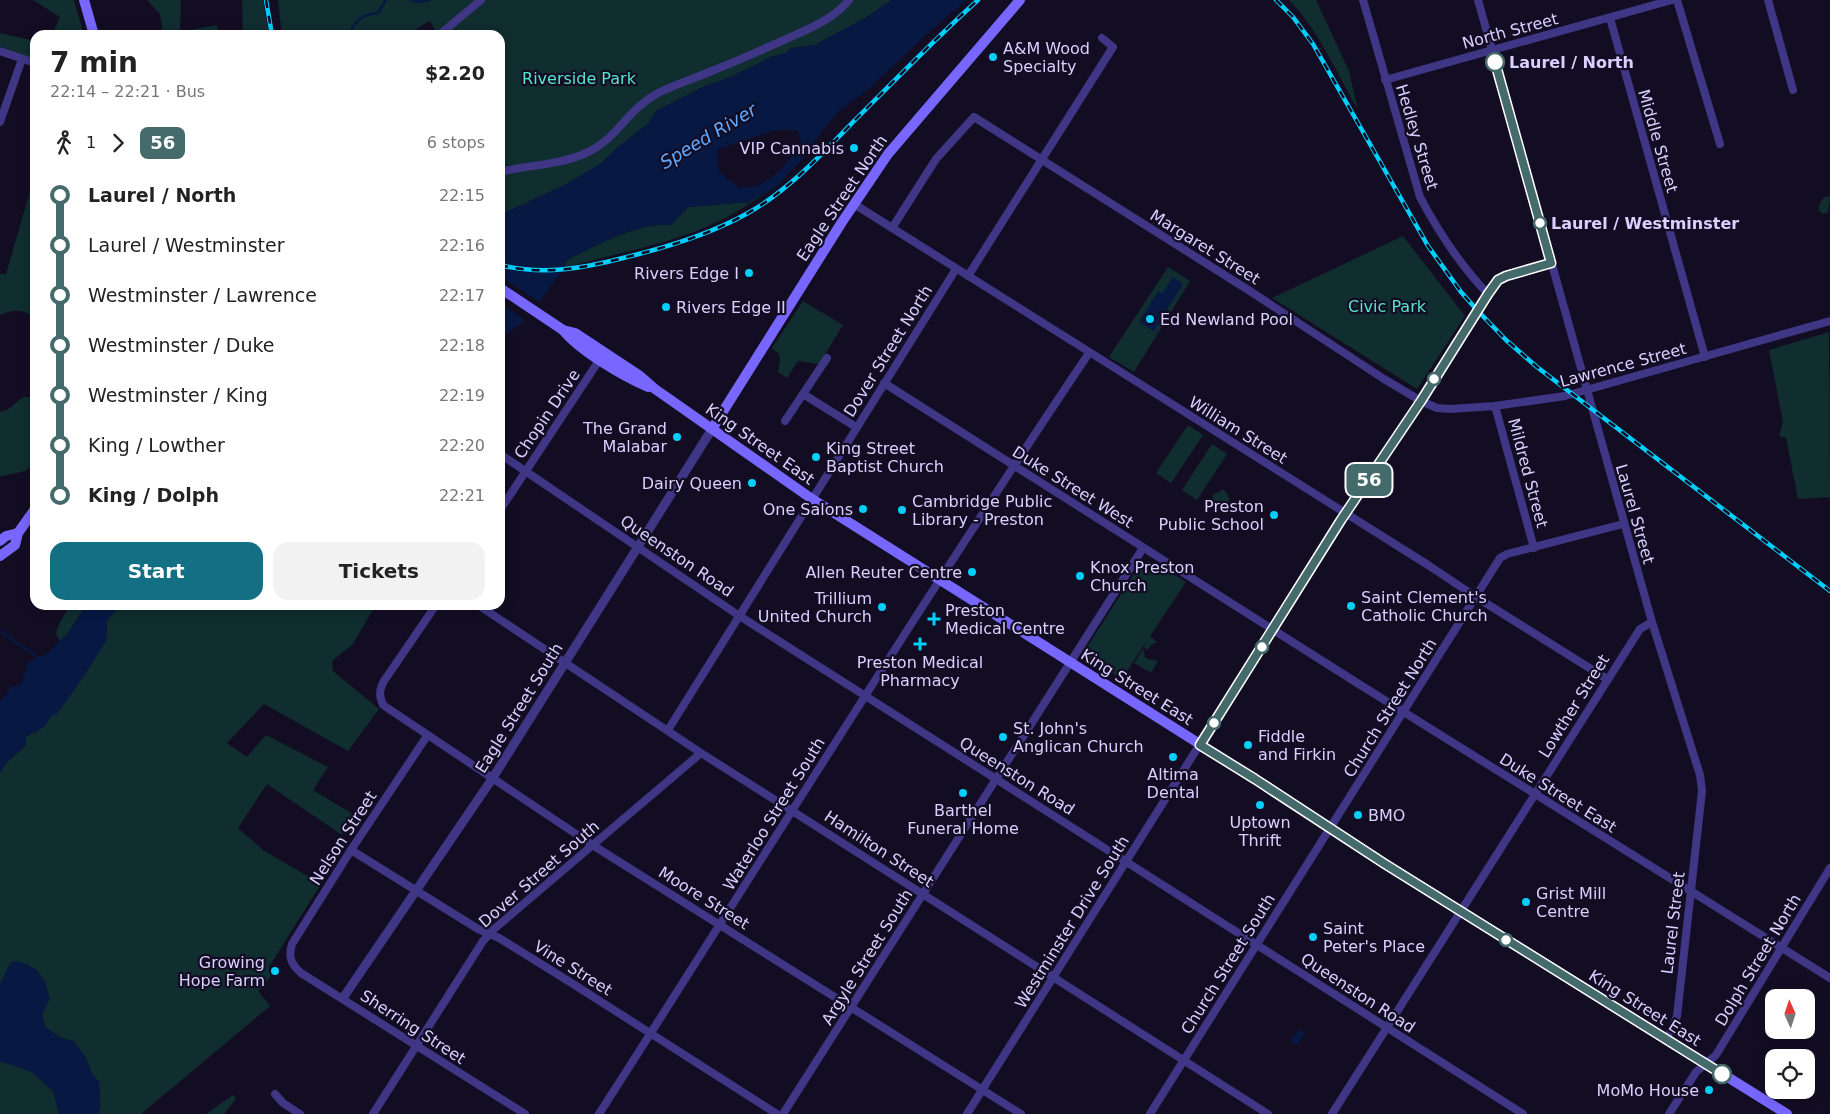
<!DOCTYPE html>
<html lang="en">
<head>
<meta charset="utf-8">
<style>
	:root { --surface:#fff; --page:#f2f2f2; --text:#222; --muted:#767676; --accent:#136f84 }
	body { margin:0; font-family:"DejaVu Sans",sans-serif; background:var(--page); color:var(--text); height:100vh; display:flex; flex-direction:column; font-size:19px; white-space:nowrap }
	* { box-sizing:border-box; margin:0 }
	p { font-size:16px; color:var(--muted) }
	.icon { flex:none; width:28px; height:28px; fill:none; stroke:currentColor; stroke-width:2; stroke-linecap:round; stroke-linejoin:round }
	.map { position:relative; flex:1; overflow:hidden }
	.panel { position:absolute; left:30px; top:30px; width:475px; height:580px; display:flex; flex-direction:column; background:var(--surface); border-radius:15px; box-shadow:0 2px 12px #0003 }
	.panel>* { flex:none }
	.badge { padding:0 10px; border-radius:8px; font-size:18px; line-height:32px }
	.needle { width:32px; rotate:357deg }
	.tools { position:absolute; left:1765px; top:989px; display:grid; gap:10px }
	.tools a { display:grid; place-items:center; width:50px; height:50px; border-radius:10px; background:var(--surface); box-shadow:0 2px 12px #0003; font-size:25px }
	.map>.badge { position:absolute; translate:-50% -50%; box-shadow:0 0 0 2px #fff }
	.legs { display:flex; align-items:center; gap:8px; height:55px; padding:0 20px; font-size:16px }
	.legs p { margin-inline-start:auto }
	.summary { display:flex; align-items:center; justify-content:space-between; height:85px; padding:0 20px }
	h1 { font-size:28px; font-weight:700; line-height:38px }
	.button { display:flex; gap:10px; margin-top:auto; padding:10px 20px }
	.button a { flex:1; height:58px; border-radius:15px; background:var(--accent); color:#fff; font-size:20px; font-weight:700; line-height:58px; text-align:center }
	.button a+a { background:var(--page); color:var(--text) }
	ul { padding:0 20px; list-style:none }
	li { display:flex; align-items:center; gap:18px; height:50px; font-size:19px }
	li i { display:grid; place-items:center; width:8px; height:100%; margin:0 6px; background:currentColor }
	li i::after { content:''; width:12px; height:12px; margin:-6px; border:4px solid; border-radius:50%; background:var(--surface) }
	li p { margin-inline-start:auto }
	li:first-child i { background:linear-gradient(#0000 50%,currentColor 0) }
	li:last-child i { background:linear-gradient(currentColor 50%,#0000 0) }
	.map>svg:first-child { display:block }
</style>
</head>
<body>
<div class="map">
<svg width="1830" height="1114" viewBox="0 0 1830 1114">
	<rect width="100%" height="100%" fill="#130d24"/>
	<g fill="#102d2f">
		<path d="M33,0H74L84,35H52L60,17Z"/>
		<path d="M147,0H181L180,32L216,25L221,35H153L163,31L160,14Z"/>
		<path d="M242,0H263L269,35H243Z"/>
		<path d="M278,0H892L867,17L815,45L792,48L784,54L770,57L758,64L723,80L705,86L656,111L649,123L617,148L602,163L567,184L500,215V35H438L430,21L406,35H282Z"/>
		<path d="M1289,0H1316L1349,71L1358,110C1337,73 1319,31 1289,0Z"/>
		<path d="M0,33L35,41V61L0,46Z"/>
		<path d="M35,174V321C27,308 13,309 0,315V274H6Z"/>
		<path d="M776,187C757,198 738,213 717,222C669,245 615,253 564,268L567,260C596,245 639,222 671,225L688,207L749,202Z"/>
		<path d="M1830,196L1828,212L1823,214L1819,211V206L1823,198Z"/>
		<path d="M1403,236L1465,316L1417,389L1272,298Z"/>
		<path d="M1168,267L1190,281L1134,372L1109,357Z"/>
		<path d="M803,301L843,325L819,364L798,361L787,378L778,372L780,361L779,354L772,348Z"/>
		<path d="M1829,332L1830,497L1798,499L1786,438L1779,436L1783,422L1769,350Z"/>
		<path d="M23,397H35V464L25,471L3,476H0V412L7,410Z"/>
		<path d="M1188,425L1203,435L1171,483L1156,473Z"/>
		<path d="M1212,444L1227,454L1197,500L1182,490Z"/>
		<path d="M1222,490H1224C1231,498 1230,501 1226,510L1223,511L1212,506L1213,495Z"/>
		<path d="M1148,561L1154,562L1186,582L1150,636L1157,642L1156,643L1152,644L1147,650L1144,647L1146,642L1122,679L1082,655L1139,566Z"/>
		<path d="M71,605H86L68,633L60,641L56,635C58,623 64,615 71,605Z"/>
		<path d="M121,605H376L352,645L332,661L333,671L379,709L348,751L264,704L227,743L247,757L266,735L328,767L313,790L356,816L342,835L267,784L238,828L263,850L321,884L269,967L273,974L258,991L270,1006L141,1114H99L100,1103L99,1082L91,1072L85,1056L73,1041L61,1038L45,1027L42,1014L10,964L0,985V772L6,763L26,745V736L37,732L50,716L106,641L107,620Z"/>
		<path d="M1143,649L1145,657L1148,659L1158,661L1151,673L1134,663Z"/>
		<path d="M0,1061L30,1071L54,1091L59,1114H0Z"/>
		<path d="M233,1095L236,1099L224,1114H206Z"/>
	</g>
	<g fill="#071843" fill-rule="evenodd">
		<path d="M892,0H967L929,32L863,94L856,98L839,111L819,135L803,158L776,187L749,202L688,207L671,225C639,222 596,245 567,260L564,268L525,321L500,338V215L567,184L601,163L617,148L649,123L656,111L705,86L723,80L758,64L770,57L784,54L792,48L815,45L867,17ZM774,130H797L801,140C794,158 777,176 759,185C754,188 746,187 740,188L719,172L717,150Z"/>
		<path d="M1173,277L1183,284L1154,331L1139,322L1158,291L1162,294Z"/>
		<path d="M86,605H121L107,620L106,641L82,679L57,714L51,716C47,727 37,732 26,736V744L6,763L0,772V701L8,693L10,687L21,685L29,662L47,654L68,633Z"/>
		<path d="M15,961C38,965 45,977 50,999L42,1014L45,1027L61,1038L73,1041L85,1056L91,1072L99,1082L100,1103L99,1114H59L53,1091L30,1071L0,1061V985L10,964Z"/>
		<path d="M1299,1029L1305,1033L1297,1045L1291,1041Z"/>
	</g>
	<path fill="#130d24" d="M500,276L539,302L526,321L500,303Z"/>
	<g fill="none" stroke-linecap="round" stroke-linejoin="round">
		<g stroke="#071843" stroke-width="2.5">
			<path d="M411,0L415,2L430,0"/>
			<path d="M348,35C357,20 360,15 378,13L386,0"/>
			<path d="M0,631L39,658"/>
		</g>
		<g stroke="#3f3686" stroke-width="8">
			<path d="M1363,0L1420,197C1438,231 1461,266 1488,294"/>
			<path d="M1478,0L1652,622L1700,775L1702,791L1677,1016L1672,1029L1666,1039"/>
			<path d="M1677,0L1720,144"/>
			<path d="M1768,0L1793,90"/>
			<path d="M1610,18L1705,357"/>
			<path d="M439,35L481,0"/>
			<path d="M0,51L35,63"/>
			<path d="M1385,80L1672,0"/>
			<path d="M0,122L22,59"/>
			<path d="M500,172C528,165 560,165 586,153C618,139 626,110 658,93C676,84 696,78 714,70C738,61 761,50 784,40C806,30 833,20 849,0"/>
			<path d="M854,204L1428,565L1476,597L1607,679"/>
			<path d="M892,228L936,159L974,117L1253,293L1384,379L1421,401L1437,408L1450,409L1495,406L1565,396L1830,321"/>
			<path d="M968,276L1113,47L1102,38"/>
			<path d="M884,383L1354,681L1830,978"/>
			<path d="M803,394L856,427"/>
			<path d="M1495,406L1534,548"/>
			<path d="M785,421L827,358"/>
			<path d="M500,454L738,615L1523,1114"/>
			<path d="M500,510L600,359"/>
			<path d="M436,605L384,681C379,690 379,696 383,705L594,846L1021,1114"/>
			<path d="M478,605L701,753L1268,1114"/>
			<path d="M668,730L956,269"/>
			<path d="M427,736L351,850L292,944C288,957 291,964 301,973L525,1114"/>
			<path d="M351,850L478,929L499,938L570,982L777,1114"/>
			<path d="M275,1094L283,1103L300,1114"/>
			<path d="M373,1114L483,941L494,929L701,753"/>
			<path d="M599,1114C762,860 921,603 1089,353"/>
			<path d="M783,1114L1143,548"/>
			<path d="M967,1114L1341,520L1421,401L1488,294L1498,280L1506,276L1551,263"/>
			<path d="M1150,1114L1500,558L1507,554L1623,524"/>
			<path d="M1332,1114L1640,629L1652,622"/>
			<path d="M1669,1114L1696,1072L1716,1055L1830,868"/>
		</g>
		<path stroke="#3f3686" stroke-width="9" d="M343,998L492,779L712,429"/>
		<g stroke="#7767ff" stroke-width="10">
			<path d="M84,0L94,35"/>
			<path d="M500,288L563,330C580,351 623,376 648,387"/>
			<path d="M563,330L575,333L640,376L655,389L812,499L1255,779L1385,864L1787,1114"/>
			<path d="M712,429L842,222L888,154L1020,0"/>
			<path d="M0,541L6,536L18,533"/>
			<path d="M0,556L15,545L18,533L35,509"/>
		</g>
		<g stroke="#00cefb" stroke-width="4.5">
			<g id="rail">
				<path d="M266,0L272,35"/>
				<path d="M1276,0L1293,17L1313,44L1428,246L1461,292L1477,310L1506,340L1537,367L1830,591"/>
				<path d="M500,265C543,276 585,268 627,257C668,247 711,234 748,213C789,190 823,153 856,119C896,79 936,38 978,0"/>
			</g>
		</g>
		<use href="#rail" stroke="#130d24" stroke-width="2.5" stroke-dasharray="8" stroke-linecap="butt"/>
	</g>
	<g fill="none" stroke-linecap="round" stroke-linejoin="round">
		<g stroke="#fff" stroke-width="11">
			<path id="line-1" d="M1495,62L1551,263L1506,276L1498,280L1488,294L1421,401L1341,520L1200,745L1255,779L1385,864L1722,1074"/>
		</g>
		<use href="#line-1" stroke="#456a6b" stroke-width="8"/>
	</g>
	<g fill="#00cefb" stroke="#130d24" stroke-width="2">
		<circle cx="993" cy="57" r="5"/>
		<circle cx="854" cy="148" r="5"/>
		<circle cx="749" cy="273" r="5"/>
		<circle cx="666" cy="307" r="5"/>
		<circle cx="1150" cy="319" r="5"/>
		<circle cx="677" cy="437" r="5"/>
		<circle cx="816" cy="457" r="5"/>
		<circle cx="752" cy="483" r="5"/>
		<circle cx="863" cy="509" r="5"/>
		<circle cx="902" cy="510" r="5"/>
		<circle cx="1274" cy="515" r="5"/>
		<circle cx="972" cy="572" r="5"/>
		<circle cx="1080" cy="576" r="5"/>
		<circle cx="1351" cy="606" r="5"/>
		<circle cx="882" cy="607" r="5"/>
		<path d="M931.5 611.5h5v5h5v5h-5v5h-5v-5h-5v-5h5z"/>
		<path d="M917.5 636.5h5v5h5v5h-5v5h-5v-5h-5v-5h5z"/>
		<circle cx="1003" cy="737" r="5"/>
		<circle cx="1248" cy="745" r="5"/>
		<circle cx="1173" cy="757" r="5"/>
		<circle cx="963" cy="793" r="5"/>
		<circle cx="1260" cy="805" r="5"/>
		<circle cx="1358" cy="815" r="5"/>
		<circle cx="1526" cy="902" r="5"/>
		<circle cx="1313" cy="937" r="5"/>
		<circle cx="275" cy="971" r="5"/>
		<circle cx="1709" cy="1090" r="5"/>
	</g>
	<g fill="#fff" stroke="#456a6b" stroke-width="2.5">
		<circle cx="1495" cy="62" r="9"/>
		<circle cx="1540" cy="223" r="6"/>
		<circle cx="1434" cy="379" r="6"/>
		<circle cx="1262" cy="647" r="6"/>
		<circle cx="1214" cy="723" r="6"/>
		<circle cx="1506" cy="940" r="6"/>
		<circle cx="1722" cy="1074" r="9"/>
	</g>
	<g text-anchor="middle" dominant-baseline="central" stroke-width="4.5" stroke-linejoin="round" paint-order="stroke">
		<g font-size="16" fill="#d9d0ff" stroke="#130d24">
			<text transform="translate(1510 31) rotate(-15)">North Street</text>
			<text transform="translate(1417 137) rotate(73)">Hedley Street</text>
			<text transform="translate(1658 141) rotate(74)">Middle Street</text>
			<text transform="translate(842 198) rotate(-56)">Eagle Street North</text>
			<text transform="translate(1205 247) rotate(32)">Margaret Street</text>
			<text transform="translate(888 351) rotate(-58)">Dover Street North</text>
			<text transform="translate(1623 365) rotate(-15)">Lawrence Street</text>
			<text transform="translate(547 414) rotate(-56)">Chopin Drive</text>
			<text transform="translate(1238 430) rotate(32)">William Street</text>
			<text transform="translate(760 444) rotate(35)">King Street East</text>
			<text transform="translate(1528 473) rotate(75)">Mildred Street</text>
			<text transform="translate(1073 487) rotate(32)">Duke Street West</text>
			<text transform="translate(1635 514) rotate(74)">Laurel Street</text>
			<text transform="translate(677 556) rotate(34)">Queenston Road</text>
			<text transform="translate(1137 687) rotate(32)">King Street East</text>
			<text transform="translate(1574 706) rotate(-58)">Lowther Street</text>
			<text transform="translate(519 708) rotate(-58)">Eagle Street South</text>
			<text transform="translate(1390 708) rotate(-58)">Church Street North</text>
			<text transform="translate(1017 776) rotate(32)">Queenston Road</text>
			<text transform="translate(1558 793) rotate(32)">Duke Street East</text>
			<text transform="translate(774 814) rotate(-58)">Waterloo Street South</text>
			<text transform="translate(343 838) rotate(-57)">Nelson Street</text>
			<text transform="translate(879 849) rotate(33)">Hamilton Street</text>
			<text transform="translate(539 874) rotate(-41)">Dover Street South</text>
			<text transform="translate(704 898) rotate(32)">Moore Street</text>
			<text transform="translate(1072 922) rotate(-58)">Westminster Drive South</text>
			<text transform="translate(1673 923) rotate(-83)">Laurel Street</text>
			<text transform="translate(867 957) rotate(-58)">Argyle Street South</text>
			<text transform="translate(1758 960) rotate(-59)">Dolph Street North</text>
			<text transform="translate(1228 964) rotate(-58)">Church Street South</text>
			<text transform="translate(573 968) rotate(32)">Vine Street</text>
			<text transform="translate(1358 993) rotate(33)">Queenston Road</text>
			<text transform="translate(1645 1008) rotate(32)">King Street East</text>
			<text transform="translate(413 1027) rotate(33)">Sherring Street</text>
		</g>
		<g font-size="16" fill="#d9d0ff" stroke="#130d24" text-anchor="start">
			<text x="1003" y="48">A&amp;M Wood<tspan x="1003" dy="18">Specialty</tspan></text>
			<text x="844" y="148" text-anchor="end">VIP Cannabis</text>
			<text x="739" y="273" text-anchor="end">Rivers Edge I</text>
			<text x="676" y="307">Rivers Edge II</text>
			<text x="1160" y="319">Ed Newland Pool</text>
			<text x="667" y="428" text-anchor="end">The Grand<tspan x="667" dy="18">Malabar</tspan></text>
			<text x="826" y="448">King Street<tspan x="826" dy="18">Baptist Church</tspan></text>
			<text x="742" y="483" text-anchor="end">Dairy Queen</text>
			<text x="912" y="501">Cambridge Public<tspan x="912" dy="18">Library - Preston</tspan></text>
			<text x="1264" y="506" text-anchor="end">Preston<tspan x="1264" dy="18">Public School</tspan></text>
			<text x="853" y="509" text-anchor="end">One Salons</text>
			<text x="1090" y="567">Knox Preston<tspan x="1090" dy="18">Church</tspan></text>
			<text x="962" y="572" text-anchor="end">Allen Reuter Centre</text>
			<text x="1361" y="597">Saint Clement's<tspan x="1361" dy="18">Catholic Church</tspan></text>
			<text x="872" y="598" text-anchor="end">Trillium<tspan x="872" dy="18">United Church</tspan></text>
			<text x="945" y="610">Preston<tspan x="945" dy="18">Medical Centre</tspan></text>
			<text x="920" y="662" text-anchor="middle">Preston Medical<tspan x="920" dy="18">Pharmacy</tspan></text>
			<text x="1013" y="728">St. John's<tspan x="1013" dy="18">Anglican Church</tspan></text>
			<text x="1258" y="736">Fiddle<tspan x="1258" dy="18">and Firkin</tspan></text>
			<text x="1173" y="774" text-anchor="middle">Altima<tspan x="1173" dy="18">Dental</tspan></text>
			<text x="963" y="810" text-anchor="middle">Barthel<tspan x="963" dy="18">Funeral Home</tspan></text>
			<text x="1368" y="815">BMO</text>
			<text x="1260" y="822" text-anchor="middle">Uptown<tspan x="1260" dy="18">Thrift</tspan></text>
			<text x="1536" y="893">Grist Mill<tspan x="1536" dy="18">Centre</tspan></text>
			<text x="1323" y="928">Saint<tspan x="1323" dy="18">Peter's Place</tspan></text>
			<text x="265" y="962" text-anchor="end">Growing<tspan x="265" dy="18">Hope Farm</tspan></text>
			<text x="1699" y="1090" text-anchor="end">MoMo House</text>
		</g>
		<g font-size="16" font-weight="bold" fill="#d9d0ff" stroke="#130d24" text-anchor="start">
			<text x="1509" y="62">Laurel / North</text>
			<text x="1551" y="223">Laurel / Westminster</text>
		</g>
		<g font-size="16" fill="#56e5cd" stroke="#130d24">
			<text x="579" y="78">Riverside Park</text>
			<text x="1387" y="306">Civic Park</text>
		</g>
		<g font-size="18" font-style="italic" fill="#5ea8ff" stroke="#130d24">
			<text transform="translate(708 136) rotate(-31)">Speed River</text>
		</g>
	</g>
</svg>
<div class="tools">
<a><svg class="needle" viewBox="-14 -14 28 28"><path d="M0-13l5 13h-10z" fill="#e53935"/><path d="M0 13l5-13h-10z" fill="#767676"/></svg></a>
<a><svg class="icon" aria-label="locate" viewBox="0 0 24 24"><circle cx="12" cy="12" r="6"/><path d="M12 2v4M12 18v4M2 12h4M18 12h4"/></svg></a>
</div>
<b class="badge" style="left:1369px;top:480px;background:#456a6b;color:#fff">56</b>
<section class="panel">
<div class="summary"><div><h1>7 min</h1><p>22:14 – 22:21 · Bus</p></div><b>$2.20</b></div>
<div class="legs"><svg class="icon" aria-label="walk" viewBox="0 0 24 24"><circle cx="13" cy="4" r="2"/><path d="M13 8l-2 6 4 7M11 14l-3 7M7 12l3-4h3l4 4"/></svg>1<svg class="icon" aria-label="forward" viewBox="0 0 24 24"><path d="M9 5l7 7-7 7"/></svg><b class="badge" style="background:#456a6b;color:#fff">56</b><p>6 stops</p></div>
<ul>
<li><i style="color:#456a6b"></i><b>Laurel / North</b><p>22:15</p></li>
<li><i style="color:#456a6b"></i><span>Laurel / Westminster</span><p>22:16</p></li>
<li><i style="color:#456a6b"></i><span>Westminster / Lawrence</span><p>22:17</p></li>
<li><i style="color:#456a6b"></i><span>Westminster / Duke</span><p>22:18</p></li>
<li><i style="color:#456a6b"></i><span>Westminster / King</span><p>22:19</p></li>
<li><i style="color:#456a6b"></i><span>King / Lowther</span><p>22:20</p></li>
<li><i style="color:#456a6b"></i><b>King / Dolph</b><p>22:21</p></li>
</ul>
<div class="button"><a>Start</a><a>Tickets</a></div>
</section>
</div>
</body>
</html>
